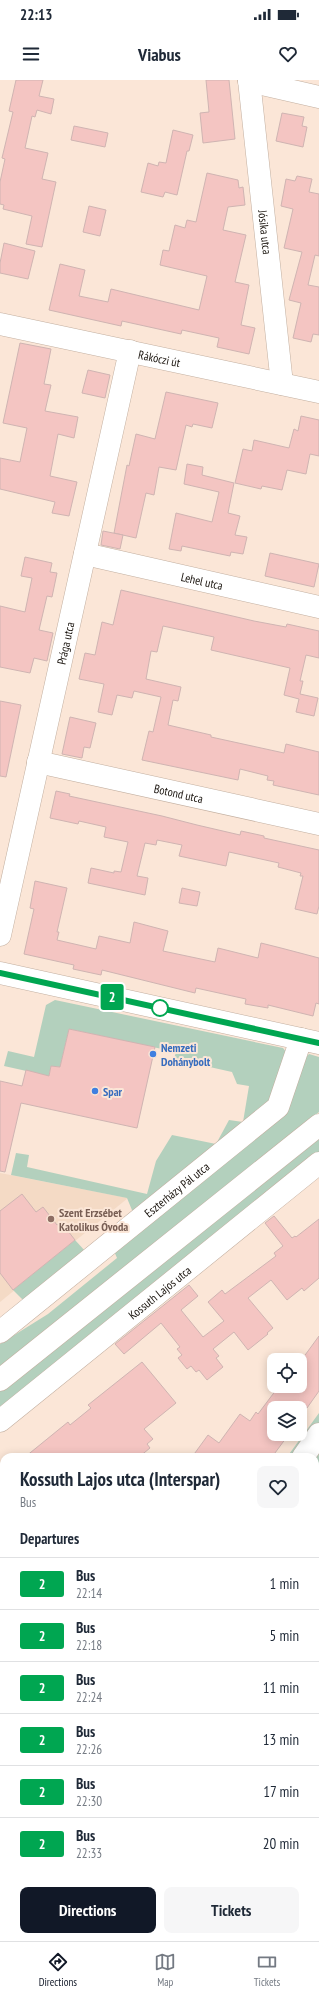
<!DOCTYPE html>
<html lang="en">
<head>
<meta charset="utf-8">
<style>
	:root { --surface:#fff; --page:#f6f6f7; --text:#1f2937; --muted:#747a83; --line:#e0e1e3; --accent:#111827 }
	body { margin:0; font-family:"PT Sans Narrow",sans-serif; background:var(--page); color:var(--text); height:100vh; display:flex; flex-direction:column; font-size:15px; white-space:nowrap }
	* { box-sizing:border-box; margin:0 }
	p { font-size:13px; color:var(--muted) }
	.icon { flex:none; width:22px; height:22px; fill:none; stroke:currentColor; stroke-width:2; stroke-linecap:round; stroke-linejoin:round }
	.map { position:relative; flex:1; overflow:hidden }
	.side { position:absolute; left:0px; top:1373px; width:319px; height:488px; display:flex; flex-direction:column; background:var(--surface); border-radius:12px 12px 0 0; box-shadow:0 2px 10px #0003 }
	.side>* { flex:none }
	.badge { padding:0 8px; border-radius:3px; font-size:14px; line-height:26px }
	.controls { position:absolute; left:267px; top:1273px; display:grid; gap:8px }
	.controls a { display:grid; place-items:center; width:40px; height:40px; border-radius:8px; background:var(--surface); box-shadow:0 2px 10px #0003; font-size:20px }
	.map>.badge { position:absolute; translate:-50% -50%; box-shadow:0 0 0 2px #fff }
	h2 { padding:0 20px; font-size:15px; line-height:36px }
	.round { display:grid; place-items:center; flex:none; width:42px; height:42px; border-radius:8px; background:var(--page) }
	.headline { display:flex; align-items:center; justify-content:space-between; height:68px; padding:0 20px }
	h1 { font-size:19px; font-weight:700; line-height:30px }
	.button { display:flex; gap:8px; margin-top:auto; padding:8px 20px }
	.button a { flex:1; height:46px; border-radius:8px; background:var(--accent); color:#fff; font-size:16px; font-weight:700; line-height:46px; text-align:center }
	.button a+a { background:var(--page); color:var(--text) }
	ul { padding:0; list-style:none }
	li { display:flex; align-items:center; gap:12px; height:52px; padding:0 20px; border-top:1px solid var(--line) }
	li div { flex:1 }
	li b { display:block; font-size:15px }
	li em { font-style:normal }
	li .badge { min-width:44px; font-weight:700; text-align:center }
	.status { display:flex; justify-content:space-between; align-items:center; height:28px; padding:0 20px; background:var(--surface); direction:ltr }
	.status svg { height:11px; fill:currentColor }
	header { display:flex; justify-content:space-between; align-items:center; height:52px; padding:0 20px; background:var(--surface); font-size:18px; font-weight:700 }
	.tabs { display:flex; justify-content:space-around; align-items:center; height:56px; border-top:1px solid var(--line); background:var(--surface); font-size:11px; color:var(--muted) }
	.tabs a { display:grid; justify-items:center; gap:2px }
	.tabs .active { color:var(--accent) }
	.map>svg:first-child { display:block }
</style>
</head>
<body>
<div class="status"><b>22:13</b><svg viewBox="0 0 49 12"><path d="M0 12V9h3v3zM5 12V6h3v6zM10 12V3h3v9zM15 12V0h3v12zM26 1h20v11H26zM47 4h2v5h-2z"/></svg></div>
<header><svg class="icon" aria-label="menu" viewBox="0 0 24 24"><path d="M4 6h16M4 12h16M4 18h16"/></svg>Viabus<svg class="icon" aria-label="heart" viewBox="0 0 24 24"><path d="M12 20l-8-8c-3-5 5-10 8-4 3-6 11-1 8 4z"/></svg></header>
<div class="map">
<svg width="319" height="1861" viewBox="0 0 319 1861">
	<rect width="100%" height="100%" fill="#fbe6d7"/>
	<path fill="#f4dac5" d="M0,1093L128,1118L0,1222Z"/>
	<g fill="#b3d0bd">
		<path d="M55,920L283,968L287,973L266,1029L134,1135L127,1118L11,1095L16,1073L29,1075L27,1087L147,1114L156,1081L172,1055L216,1064L229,1040L243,1042L249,1006L237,1004L232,992L174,979L176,972L69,949L60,987L51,986L49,996L4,986L8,971L34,977L46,925Z"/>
		<path d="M309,974L319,977V1032L0,1286V1264L48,1234L117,1178L114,1171L274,1040L303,980Z"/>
		<path d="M319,1057V1074L0,1335V1311Z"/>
		<path d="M75,1160L86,1172L24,1221L13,1210Z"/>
		<path d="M319,1333V1402L315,1408V1377H287Z"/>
	</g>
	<g fill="#f4c5c2" stroke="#cfb4b2">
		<path d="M16,0H43L39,16L54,19L51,34L37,30L35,37L32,36L25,68L48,73L42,99L56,102L42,167L26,164L32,136L3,129L4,125L0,124V102L5,79L2,78L13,32L9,31Z"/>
		<path d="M206,0H229L235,59L203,63L200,33L209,32Z"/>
		<path d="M282,33L304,37L302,46L307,47L303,67L276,61Z"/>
		<path d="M74,46L108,53L105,67L71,60Z"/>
		<path d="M173,50L193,55L189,71H187L177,115L165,112L163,117L141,112L148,83L158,86L159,82L166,83Z"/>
		<path d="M207,93L238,100L239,108L243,107L245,125L228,127L223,150L246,155L235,202L249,205L241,245L255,248L249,274L217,267L219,258L182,250L181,254L122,241L121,246L49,230L60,184L85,190L79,216L108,222L111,209L199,230L207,196L160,185L163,170L169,171L175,145L185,148L187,140L196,142Z"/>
		<path d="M297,96L312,99L309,112L319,114V176L315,175L308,205L319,207V255L313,254L311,262L293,258L301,223L289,220L302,172L284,168L293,129L281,126L286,99L295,101Z"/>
		<path d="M89,126L106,130L100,156L83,152Z"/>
		<path d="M4,163L35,171L28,199L0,193V183Z"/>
		<path d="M20,263L51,269L44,304L51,305L45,331L78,337L74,358L58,354L50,396L77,402L69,436L52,433L55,422L0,409V378L20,382L27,348L3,343Z"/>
		<path d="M88,290L110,295L105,318L82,313Z"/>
		<path d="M166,312L218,323L212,348L193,344L192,347L186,345L176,390L159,387L154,415L146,413L136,458L114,453L127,385L129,386L136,354L155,359Z"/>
		<path d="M301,336L319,340V376L310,374L306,394L287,390L282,410L262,406L261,409L235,403L243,369L252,371L254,360L289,368L294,349L298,351Z"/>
		<path d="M187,384L203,387L202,395L234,403L228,433L240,436L235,455L247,457L243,474L231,472L230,476L182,466L181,471L169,469L176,433L212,442L219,412L184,404Z"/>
		<path d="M103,451L123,455L120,469L101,465Z"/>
		<path d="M270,473L319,484L314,507L265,496Z"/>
		<path d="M25,477L52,483L50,492L57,493L52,517L47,516L39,550L53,553L47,581L34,578L30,593L0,587V526L25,532L32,498L21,496Z"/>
		<path d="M121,510L254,541L286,547L287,544L319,551V578L306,575L300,601H303L300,614L318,618L314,636L296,632L299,619L284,615L290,588L211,570L214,557L163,546L157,572L151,571L146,599L181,607L178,621L173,620L168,645L211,655V657L284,673L286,664L319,672V715L273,705L274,701L267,700L268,696L240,689L238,700L142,680L149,651L153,652L161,617L134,611L132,618L117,615L112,635L98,632L104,604L79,599L85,573L95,575L102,542L113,545Z"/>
		<path d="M0,621L21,625L6,697L0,696Z"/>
		<path d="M70,637L96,643L90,668L84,667L82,678L62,674Z"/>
		<path d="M56,711L70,714L69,716L162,736L197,745L240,755L241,751L264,756V758L319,770V826L317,834L295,829L303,796H300L301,793L278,787L279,783L229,772L226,786L179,776L182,765L157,760L156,765L145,763L137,796L148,798L145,815L88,803L91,788L114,793V791L121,792L128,762L104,757L106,747L79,741L78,744L50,738Z"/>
		<path d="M35,801L67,808L57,852H59L57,860L96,869L99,856L130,863L134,842L168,851L163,871L215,882L218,868L258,878L261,863L281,868L319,878V924L316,923L313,936L268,925V928L245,924L246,919L196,908L195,913L102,890L101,895L73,889L74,885L24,874L34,829L30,828Z"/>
		<path d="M182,808L200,812L197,826L179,823Z"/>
		<path d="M69,949L155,967L137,1048L21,1023L5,1092L0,1091V1001L22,1006L26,990L49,996L51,986L60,987Z"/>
		<path d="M22,1114L36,1132L43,1127L57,1145L61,1142L75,1160L13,1210L0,1193V1131Z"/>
		<path d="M274,1136L292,1158L295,1156L296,1157L319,1139V1198L304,1211L302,1208L287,1220L271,1200L248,1218L273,1248L267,1253L268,1254L248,1270L234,1252L213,1269L219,1276L216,1278L223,1287L207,1300L199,1290L196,1292L191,1286L187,1289L178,1278L182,1275L177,1269L180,1267L161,1243L124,1274L115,1264L189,1205L198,1216L181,1230L203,1257L224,1241L208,1222L222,1210L225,1214L276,1176L274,1173L283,1166L265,1143Z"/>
		<path d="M319,1256V1311L307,1328H274V1354H289L272,1377H192L208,1355L219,1363L240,1334L250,1341L256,1332L258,1334L279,1306H300V1282Z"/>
		<path d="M142,1282L176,1323L144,1349L153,1359L147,1364L150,1368L139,1377H25L68,1342L70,1345L91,1328L88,1325Z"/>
	</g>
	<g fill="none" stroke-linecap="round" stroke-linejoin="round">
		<g stroke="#c2afa0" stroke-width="23">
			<g id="minor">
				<path id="s1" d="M249,0L282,304"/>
				<path d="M249,1L319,17"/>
				<path id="s2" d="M0,244L319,312"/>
				<path id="s3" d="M85,474L319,527"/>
				<path id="s4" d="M38,682L319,744"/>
				<path id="s5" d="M0,855L130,271"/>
				<path d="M0,893L319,963"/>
				<path id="s6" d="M0,1252L278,1027L301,959"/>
				<path d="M0,1300L319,1045"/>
				<path id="s7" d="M0,1341L319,1083"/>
				<path d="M303,1377L319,1354"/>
				<path d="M0,1559L4,1562"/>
				<path d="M315,1691L319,1692"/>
				<path d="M11,1857L18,1861"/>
			</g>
		</g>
		<use href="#minor" stroke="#fff" stroke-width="22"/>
	</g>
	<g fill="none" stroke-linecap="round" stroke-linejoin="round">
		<g stroke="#fff" stroke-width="9">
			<path id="line" d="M0,893L319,963"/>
		</g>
		<use href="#line" stroke="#00a651" stroke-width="6"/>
	</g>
	<circle fill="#fff" stroke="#00a651" stroke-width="2" cx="160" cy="928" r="8"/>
	<g fill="#3f7fe0" stroke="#fbe6d7" stroke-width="1.5">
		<circle cx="153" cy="974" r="4"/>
		<circle cx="95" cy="1011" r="4"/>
	</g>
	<circle fill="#8d6e63" stroke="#fbe6d7" stroke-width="1.5" cx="51" cy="1139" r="4"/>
	<g text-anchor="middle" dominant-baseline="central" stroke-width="4" stroke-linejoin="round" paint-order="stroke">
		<g font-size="12" fill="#18120c" stroke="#fbe6d7">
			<text stroke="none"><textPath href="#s1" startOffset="153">Jósika utca</textPath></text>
			<text stroke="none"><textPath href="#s2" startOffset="163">Rákóczi út</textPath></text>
			<text stroke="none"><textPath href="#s3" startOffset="120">Lehel utca</textPath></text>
			<text stroke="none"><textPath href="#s5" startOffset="299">Prága utca</textPath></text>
			<text stroke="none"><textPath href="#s4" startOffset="144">Botond utca</textPath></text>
			<text stroke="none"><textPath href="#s6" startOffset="227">Eszterházy Pál utca</textPath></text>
			<text stroke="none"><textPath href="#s7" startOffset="205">Kossuth Lajos utca</textPath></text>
		</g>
		<g font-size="12" font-weight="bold" fill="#366cbe" stroke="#fbe6d7" text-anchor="start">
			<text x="161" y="967">Nemzeti<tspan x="161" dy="14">Dohánybolt</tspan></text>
			<text x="103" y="1011">Spar</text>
		</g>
		<g font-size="12" font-weight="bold" fill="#785e54" stroke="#fbe6d7" text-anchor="start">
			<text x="59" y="1132">Szent Erzsébet<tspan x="59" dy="14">Katolikus Óvoda</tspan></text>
		</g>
	</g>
</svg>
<div class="controls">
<a><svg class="icon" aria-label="locate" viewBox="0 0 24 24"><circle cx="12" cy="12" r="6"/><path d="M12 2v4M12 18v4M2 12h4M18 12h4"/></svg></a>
<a><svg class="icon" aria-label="layers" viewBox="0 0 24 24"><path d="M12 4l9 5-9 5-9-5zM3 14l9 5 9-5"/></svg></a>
</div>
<b class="badge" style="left:112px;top:917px;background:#00a651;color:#fff">2</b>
<section class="side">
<div class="headline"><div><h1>Kossuth Lajos utca (Interspar)</h1><p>Bus</p></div><a class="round"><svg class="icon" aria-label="heart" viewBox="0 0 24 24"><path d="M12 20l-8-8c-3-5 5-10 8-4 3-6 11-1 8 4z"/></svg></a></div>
<h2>Departures</h2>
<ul>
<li><span class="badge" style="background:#00a651;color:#fff">2</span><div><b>Bus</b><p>22:14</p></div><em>1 min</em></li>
<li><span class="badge" style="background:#00a651;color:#fff">2</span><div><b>Bus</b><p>22:18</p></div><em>5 min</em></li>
<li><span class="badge" style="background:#00a651;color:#fff">2</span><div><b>Bus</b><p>22:24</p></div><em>11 min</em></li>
<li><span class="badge" style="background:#00a651;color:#fff">2</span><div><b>Bus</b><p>22:26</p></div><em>13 min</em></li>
<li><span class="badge" style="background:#00a651;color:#fff">2</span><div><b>Bus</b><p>22:30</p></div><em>17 min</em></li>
<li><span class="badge" style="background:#00a651;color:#fff">2</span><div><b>Bus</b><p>22:33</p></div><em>20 min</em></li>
</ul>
<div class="button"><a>Directions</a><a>Tickets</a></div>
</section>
</div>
<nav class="tabs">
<a class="active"><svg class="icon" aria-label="directions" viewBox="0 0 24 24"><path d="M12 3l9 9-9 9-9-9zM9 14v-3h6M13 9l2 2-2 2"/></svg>Directions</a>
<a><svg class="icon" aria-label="map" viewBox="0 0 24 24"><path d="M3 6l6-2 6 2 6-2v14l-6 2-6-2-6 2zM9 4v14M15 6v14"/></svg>Map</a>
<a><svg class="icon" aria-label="tickets" viewBox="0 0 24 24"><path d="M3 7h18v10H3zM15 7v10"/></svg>Tickets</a>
</nav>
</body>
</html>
